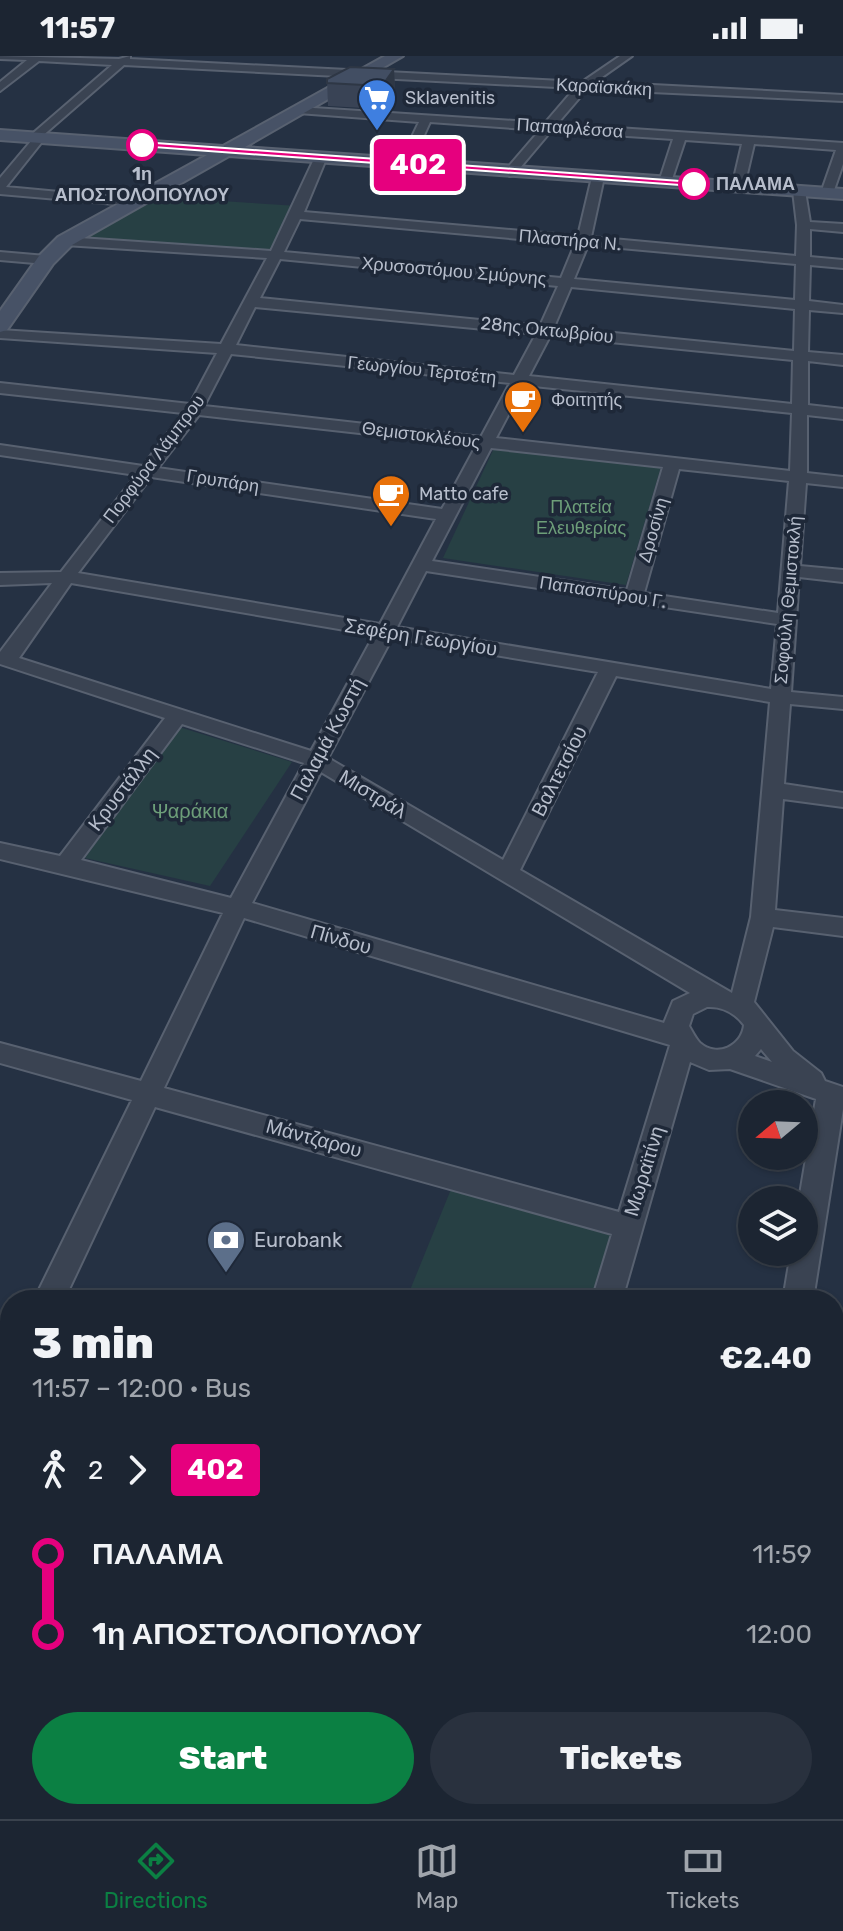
<!DOCTYPE html>
<html lang="en">
<head>
<meta charset="utf-8">
<style>
	:root { --surface:#1c2532; --page:#29313e; --text:#f1f3f6; --muted:#a0a5ac; --line:#3a424d; --accent:#0b8043 }
	body { margin:0; font-family:Rubik,sans-serif; background:var(--page); color:var(--text); height:100vh; display:flex; flex-direction:column; font-size:30px; white-space:nowrap }
	* { box-sizing:border-box; margin:0 }
	p { font-size:26px; color:var(--muted) }
	.icon { flex:none; width:44px; height:44px; fill:none; stroke:currentColor; stroke-width:2; stroke-linecap:round; stroke-linejoin:round }
	.map { position:relative; flex:1; overflow:hidden }
	.sheet { position:absolute; left:0px; top:1234px; width:844px; height:530px; display:flex; flex-direction:column; background:var(--surface); border-radius:32px 32px 0 0; box-shadow:0 2px 6px #0004,0 0 0 2px var(--line) }
	.sheet>* { flex:none }
	.badge { padding:0 16px; border-radius:6px; font-size:28px; line-height:52px }
	.needle { width:52px; rotate:251deg }
	.buttons { position:absolute; left:738px; top:1034px; display:grid; gap:16px }
	.buttons a { display:grid; place-items:center; width:80px; height:80px; border-radius:50%; background:var(--surface); box-shadow:0 2px 6px #0004,0 0 0 2px var(--line); font-size:40px }
	.map>.badge { position:absolute; translate:-50% -50%; box-shadow:0 0 0 4px #fff }
	.legs { display:flex; align-items:center; gap:12px; height:88px; padding:0 32px; font-size:26px }
	.legs p { margin-inline-start:auto }
	.overview { display:flex; align-items:center; justify-content:space-between; height:136px; padding:0 32px }
	h1 { font-size:44px; font-weight:800; line-height:60px }
	.cta { display:flex; gap:16px; margin-top:auto; padding:16px 32px }
	.cta a { flex:1; height:92px; border-radius:48px; background:var(--accent); color:#fff; font-size:32px; font-weight:800; line-height:92px; text-align:center }
	.cta a+a { background:var(--page); color:var(--text) }
	ul { padding:0 32px; list-style:none }
	li { display:flex; align-items:center; gap:28px; height:80px; font-size:30px }
	li i { display:grid; place-items:center; width:12px; height:100%; margin:0 10px; background:currentColor }
	li i::after { content:''; width:20px; height:20px; margin:-10px; border:6px solid; border-radius:50%; background:var(--surface) }
	li p { margin-inline-start:auto }
	li:first-child i { background:linear-gradient(#0000 50%,currentColor 0) }
	li:last-child i { background:linear-gradient(currentColor 50%,#0000 0) }
	.status { display:flex; justify-content:space-between; align-items:center; height:56px; padding:0 40px; background:var(--surface); direction:ltr }
	.status svg { height:22px; fill:currentColor }
	.tabs { display:flex; justify-content:space-around; align-items:center; height:112px; border-top:2px solid var(--line); background:var(--surface); font-size:22px; color:var(--muted) }
	.tabs a { display:grid; justify-items:center; gap:4px }
	.tabs .current { color:var(--accent) }
	.map>svg:first-child { display:block }
</style>
</head>
<body>
<div class="status"><b>11:57</b><svg viewBox="0 0 49 12"><path d="M0 12V9h3v3zM5 12V6h3v6zM10 12V3h3v9zM15 12V0h3v12zM26 1h20v11H26zM47 4h2v5h-2z"/></svg></div>
<div class="map">
<svg width="843" height="1763" viewBox="0 0 843 1763">
	<rect width="100%" height="100%" fill="#253143"/>
	<g fill="#274044">
		<path d="M158,141L298,150L272,197L83,184Z"/>
		<path d="M495,390L661,411L626,529L443,502Z"/>
		<path d="M179,671L292,706L210,830L85,802Z"/>
		<path d="M456,1121L627,1170L607,1244H406Z"/>
	</g>
	<g fill="none" stroke-linecap="round" stroke-linejoin="round">
		<g stroke="#586170" stroke-width="4">
			<g id="street">
				<path d="M0,0L119,3L130,0V3L582,26L620,0H632L595,26L843,39V45L587,33L557,68L843,87V108L833,137L827,141L821,137L836,94L754,88L744,131L738,135L732,131L742,88L685,84L671,126L665,130L659,126L673,83L551,75L514,119L510,120L504,116L540,74L430,66L411,108L405,112L399,108L419,66L298,57L292,54L298,51L545,67L575,32L124,9L40,82L41,87L6,131L134,143L138,144V150L0,138V122L32,84L31,79L112,9L39,5L0,35V26L27,4L0,3Z"/>
				<path d="M320,99L326,103L304,156L578,180L592,121L598,117L604,121L591,181L796,200L797,169L793,135L799,131L805,135L810,166L843,168V176L810,173V201L843,204V212L810,209L809,245L843,249V257L809,254L808,296L843,299V309L808,305V349L843,353V363L807,359V417L843,421V431L806,427L800,510L843,514V526L799,521L791,636L843,641V653L790,648L784,728L843,737V751L783,743L775,854L843,862V880L773,871L754,946L793,995L821,1017L825,1025L843,1031V1053L813,1244H783L791,1196H804V1144H799L816,1043L730,1013L709,1014L690,1006L622,1244H592L612,1178L155,1051L64,1244H34L132,1044L0,1007V987L141,1025L223,857L0,803V787L60,800L165,662L0,608V596L52,527L0,529V517L61,516L136,419L0,399V389L143,410L183,357L0,337V327L190,348L217,297L0,282V274L221,288L267,202L65,189L58,185L65,181L271,195L314,103ZM300,163L575,188L561,222L284,196ZM588,189L796,208L795,244L574,223ZM280,203L558,230L540,270L260,242ZM571,231L795,253L794,295L554,271ZM255,251L536,278L514,319L236,289ZM550,280L793,304L792,348L529,320ZM231,298L510,327L481,381L204,350ZM524,329L792,357L790,415L496,382ZM199,359L476,390L442,453L158,412ZM491,392L663,411L627,534L432,505ZM679,413L789,425L778,557L644,537ZM151,421L436,463L380,568L78,517ZM426,515L777,568L771,633L397,571ZM71,527L374,579L311,695L19,602ZM392,582L598,616L503,804L328,702ZM616,620L770,646L751,861L732,937L520,814ZM182,668L304,707L231,842L81,804ZM321,716L690,937L673,945L664,967L252,847ZM244,862L670,989L619,1156L164,1032ZM707,951C722,950 735,957 744,969C742,990 717,1002 700,987C696,983 692,975 689,970L693,958ZM761,993L772,1006L755,1000Z"/>
				<path d="M0,196L46,200L53,204L46,208L0,204Z"/>
				<path d="M548,1754H588L592,1763H552Z"/>
			</g>
		</g>
		<g stroke="#586170" stroke-width="4">
			<g id="secondary">
				<path d="M385,0H403L245,91L843,133V143L229,100L72,189L53,208L7,274L0,276V255L39,200L58,181L207,99L0,84V74L223,90Z"/>
				<path d="M0,1451L10,1454V1500L0,1497Z"/>
				<path d="M834,1524L843,1527V1575L834,1572Z"/>
				<path d="M834,1741L843,1745V1763H775L772,1754H834Z"/>
			</g>
		</g>
		<g stroke="#434c5c" stroke-width="4">
			<g id="primary">
				<path d="M0,1297L10,1300V1346L0,1343Z"/>
				<path d="M0,1372L10,1375V1425L0,1422Z"/>
				<path d="M834,1566L843,1569V1625L834,1622Z"/>
				<path d="M834,1641L843,1644V1702L834,1699Z"/>
			</g>
		</g>
		<use href="#street" fill="#3a4352" fill-rule="evenodd"/>
		<use href="#secondary" fill="#475266" fill-rule="evenodd"/>
		<use href="#primary" fill="#586272" fill-rule="evenodd"/>
	</g>
	<path fill="#394355" d="M394,13L395,36L382,53L328,50L327,23Z"/>
	<path fill="#2e3745" d="M394,13L395,36L382,53V30Z"/>
	<path fill="#424e63" stroke="#2e3745" stroke-width="2" d="M350,11L394,13L382,30L327,27V23Z"/>
	<path fill="#e6007e" stroke="#fff" stroke-width="2" d="M142,86L694,126L698,128L694,130L139,90Z"/>
	<defs>
		<g id="supermarket-pin" transform="scale(2)"><path d="M0 17L-7.5 6A9.5 9.5 0 1 1 7.5 6Z" fill="#3f7fe0" stroke="#1e2838"/><path d="M-6-5.5h2.5l.6 2H6L4.5 2H-2.5L-4.4-4H-6ZM-1.5 3.2a1.3 1.3 0 1 0 .1 0ZM3 3.2a1.3 1.3 0 1 0 .1 0Z" fill="#fff"/></g>
		<g id="cafe-pin" transform="scale(2)"><path d="M0 17L-7.5 6A9.5 9.5 0 1 1 7.5 6Z" fill="#e8710a" stroke="#1e2838"/><path d="M-5.5-4.5H6V0H3Q3 3.5 0 3.5H-2.5Q-5.5 3.5-5.5 0ZM3-3.2v2h1.7v-2ZM-6 4.5H4V6H-6Z" fill="#fff"/></g>
		<g id="bank-pin" transform="scale(2)"><path d="M0 17L-7.5 6A9.5 9.5 0 1 1 7.5 6Z" fill="#5c6f8a" stroke="#1e2838"/><path d="M-6-4H6V4H-6ZM0-2.3a2.3 2.3 0 1 0 0 4.6a2.3 2.3 0 1 0 0-4.6Z" fill="#fff"/></g>
	</defs>
	<g fill-rule="evenodd">
		<use href="#supermarket-pin" x="377" y="42"/>
		<use href="#cafe-pin" x="523" y="344"/>
		<use href="#cafe-pin" x="391" y="438"/>
		<use href="#bank-pin" x="226" y="1184"/>
	</g>
	<g fill="#fff" stroke="#e6007e" stroke-width="4">
		<circle cx="142" cy="89" r="14"/>
		<circle cx="694" cy="128" r="14"/>
	</g>
	<g text-anchor="middle" dominant-baseline="central" stroke-width="7" stroke-linejoin="round" paint-order="stroke">
		<g font-size="18" fill="#b7becc" stroke="#1e2838">
			<text transform="translate(604 31) rotate(3)">Καραϊσκάκη</text>
			<text transform="translate(570 72) rotate(4)">Παπαφλέσσα</text>
			<text transform="translate(570 184) rotate(5)">Πλαστήρα Ν.</text>
			<text transform="translate(454 215) rotate(5)">Χρυσοστόμου Σμύρνης</text>
			<text transform="translate(547 274) rotate(6)">28ης Οκτωβρίου</text>
			<text transform="translate(422 314) rotate(6)">Γεωργίου Τερτσέτη</text>
			<text transform="translate(421 379) rotate(7)">Θεμιστοκλέους</text>
			<text transform="translate(154 403) rotate(-53)">Πορφύρα Λάμπρου</text>
			<text transform="translate(223 425) rotate(9)">Γρυπάρη</text>
			<text transform="translate(653 474) rotate(-74)">Δροσίνη</text>
			<text transform="translate(603 536) rotate(9)">Παπασπύρου Γ.</text>
			<text transform="translate(788 544) rotate(-85)">Σοφούλη Θεμιστοκλή</text>
		</g>
		<g font-size="18" fill="#b7becc" stroke="#1e2838" text-anchor="start">
			<text x="405" y="42">Sklavenitis</text>
			<text x="551" y="344">Φοιτητής</text>
			<text x="419" y="438">Matto cafe</text>
		</g>
		<g font-size="18" font-weight="bold" fill="#b7becc" stroke="#1e2838">
			<text x="142" y="118">1η<tspan x="142" dy="21">ΑΠΟΣΤΟΛΟΠΟΥΛΟΥ</tspan></text>
			<text x="716" y="128" text-anchor="start">ΠΑΛΑΜΑ</text>
		</g>
		<g font-size="18" fill="#6d9e79" stroke="#1e2838">
			<text x="581" y="451">Πλατεία<tspan x="581" dy="21">Ελευθερίας</tspan></text>
		</g>
		<g font-size="20" fill="#b7becc" stroke="#1e2838">
			<text transform="translate(421 581) rotate(9)">Σεφέρη Γεωργίου</text>
			<text transform="translate(327 683) rotate(-62)">Παλαμά Κωστή</text>
			<text transform="translate(559 715) rotate(-63)">Βαλτετσίου</text>
			<text transform="translate(122 733) rotate(-53)">Κρυστάλλη</text>
			<text transform="translate(373 738) rotate(31)">Μιστράλ</text>
			<text transform="translate(341 883) rotate(16)">Πίνδου</text>
			<text transform="translate(314 1082) rotate(15)">Μάντζαρου</text>
			<text transform="translate(644 1115) rotate(-73)">Μωραϊτίνη</text>
		</g>
		<g font-size="20" fill="#6d9e79" stroke="#1e2838">
			<text x="190" y="755">Ψαράκια</text>
		</g>
		<g font-size="20" fill="#b7becc" stroke="#1e2838" text-anchor="start">
			<text x="254" y="1184">Eurobank</text>
		</g>
	</g>
</svg>
<div class="buttons">
<a><svg class="needle" viewBox="-14 -14 28 28"><path d="M0-13l5 13h-10z" fill="#e53935"/><path d="M0 13l5-13h-10z" fill="#a0a5ac"/></svg></a>
<a><svg class="icon" aria-label="layers" viewBox="0 0 24 24"><path d="M12 4l9 5-9 5-9-5zM3 14l9 5 9-5"/></svg></a>
</div>
<b class="badge" style="left:418px;top:109px;background:#e6007e;color:#fff">402</b>
<section class="sheet">
<div class="overview"><div><h1>3 min</h1><p>11:57 – 12:00 · Bus</p></div><b>€2.40</b></div>
<div class="legs"><svg class="icon" aria-label="walk" viewBox="0 0 24 24"><circle cx="13" cy="4" r="2"/><path d="M13 8l-2 6 4 7M11 14l-3 7M7 12l3-4h3l4 4"/></svg>2<svg class="icon" aria-label="forward" viewBox="0 0 24 24"><path d="M9 5l7 7-7 7"/></svg><b class="badge" style="background:#e6007e;color:#fff">402</b></div>
<ul>
<li><i style="color:#e6007e"></i><b>ΠΑΛΑΜΑ</b><p>11:59</p></li>
<li><i style="color:#e6007e"></i><b>1η ΑΠΟΣΤΟΛΟΠΟΥΛΟΥ</b><p>12:00</p></li>
</ul>
<div class="cta"><a>Start</a><a>Tickets</a></div>
</section>
</div>
<nav class="tabs">
<a class="current"><svg class="icon" aria-label="directions" viewBox="0 0 24 24"><path d="M12 3l9 9-9 9-9-9zM9 14v-3h6M13 9l2 2-2 2"/></svg>Directions</a>
<a><svg class="icon" aria-label="map" viewBox="0 0 24 24"><path d="M3 6l6-2 6 2 6-2v14l-6 2-6-2-6 2zM9 4v14M15 6v14"/></svg>Map</a>
<a><svg class="icon" aria-label="tickets" viewBox="0 0 24 24"><path d="M3 7h18v10H3zM15 7v10"/></svg>Tickets</a>
</nav>
</body>
</html>
